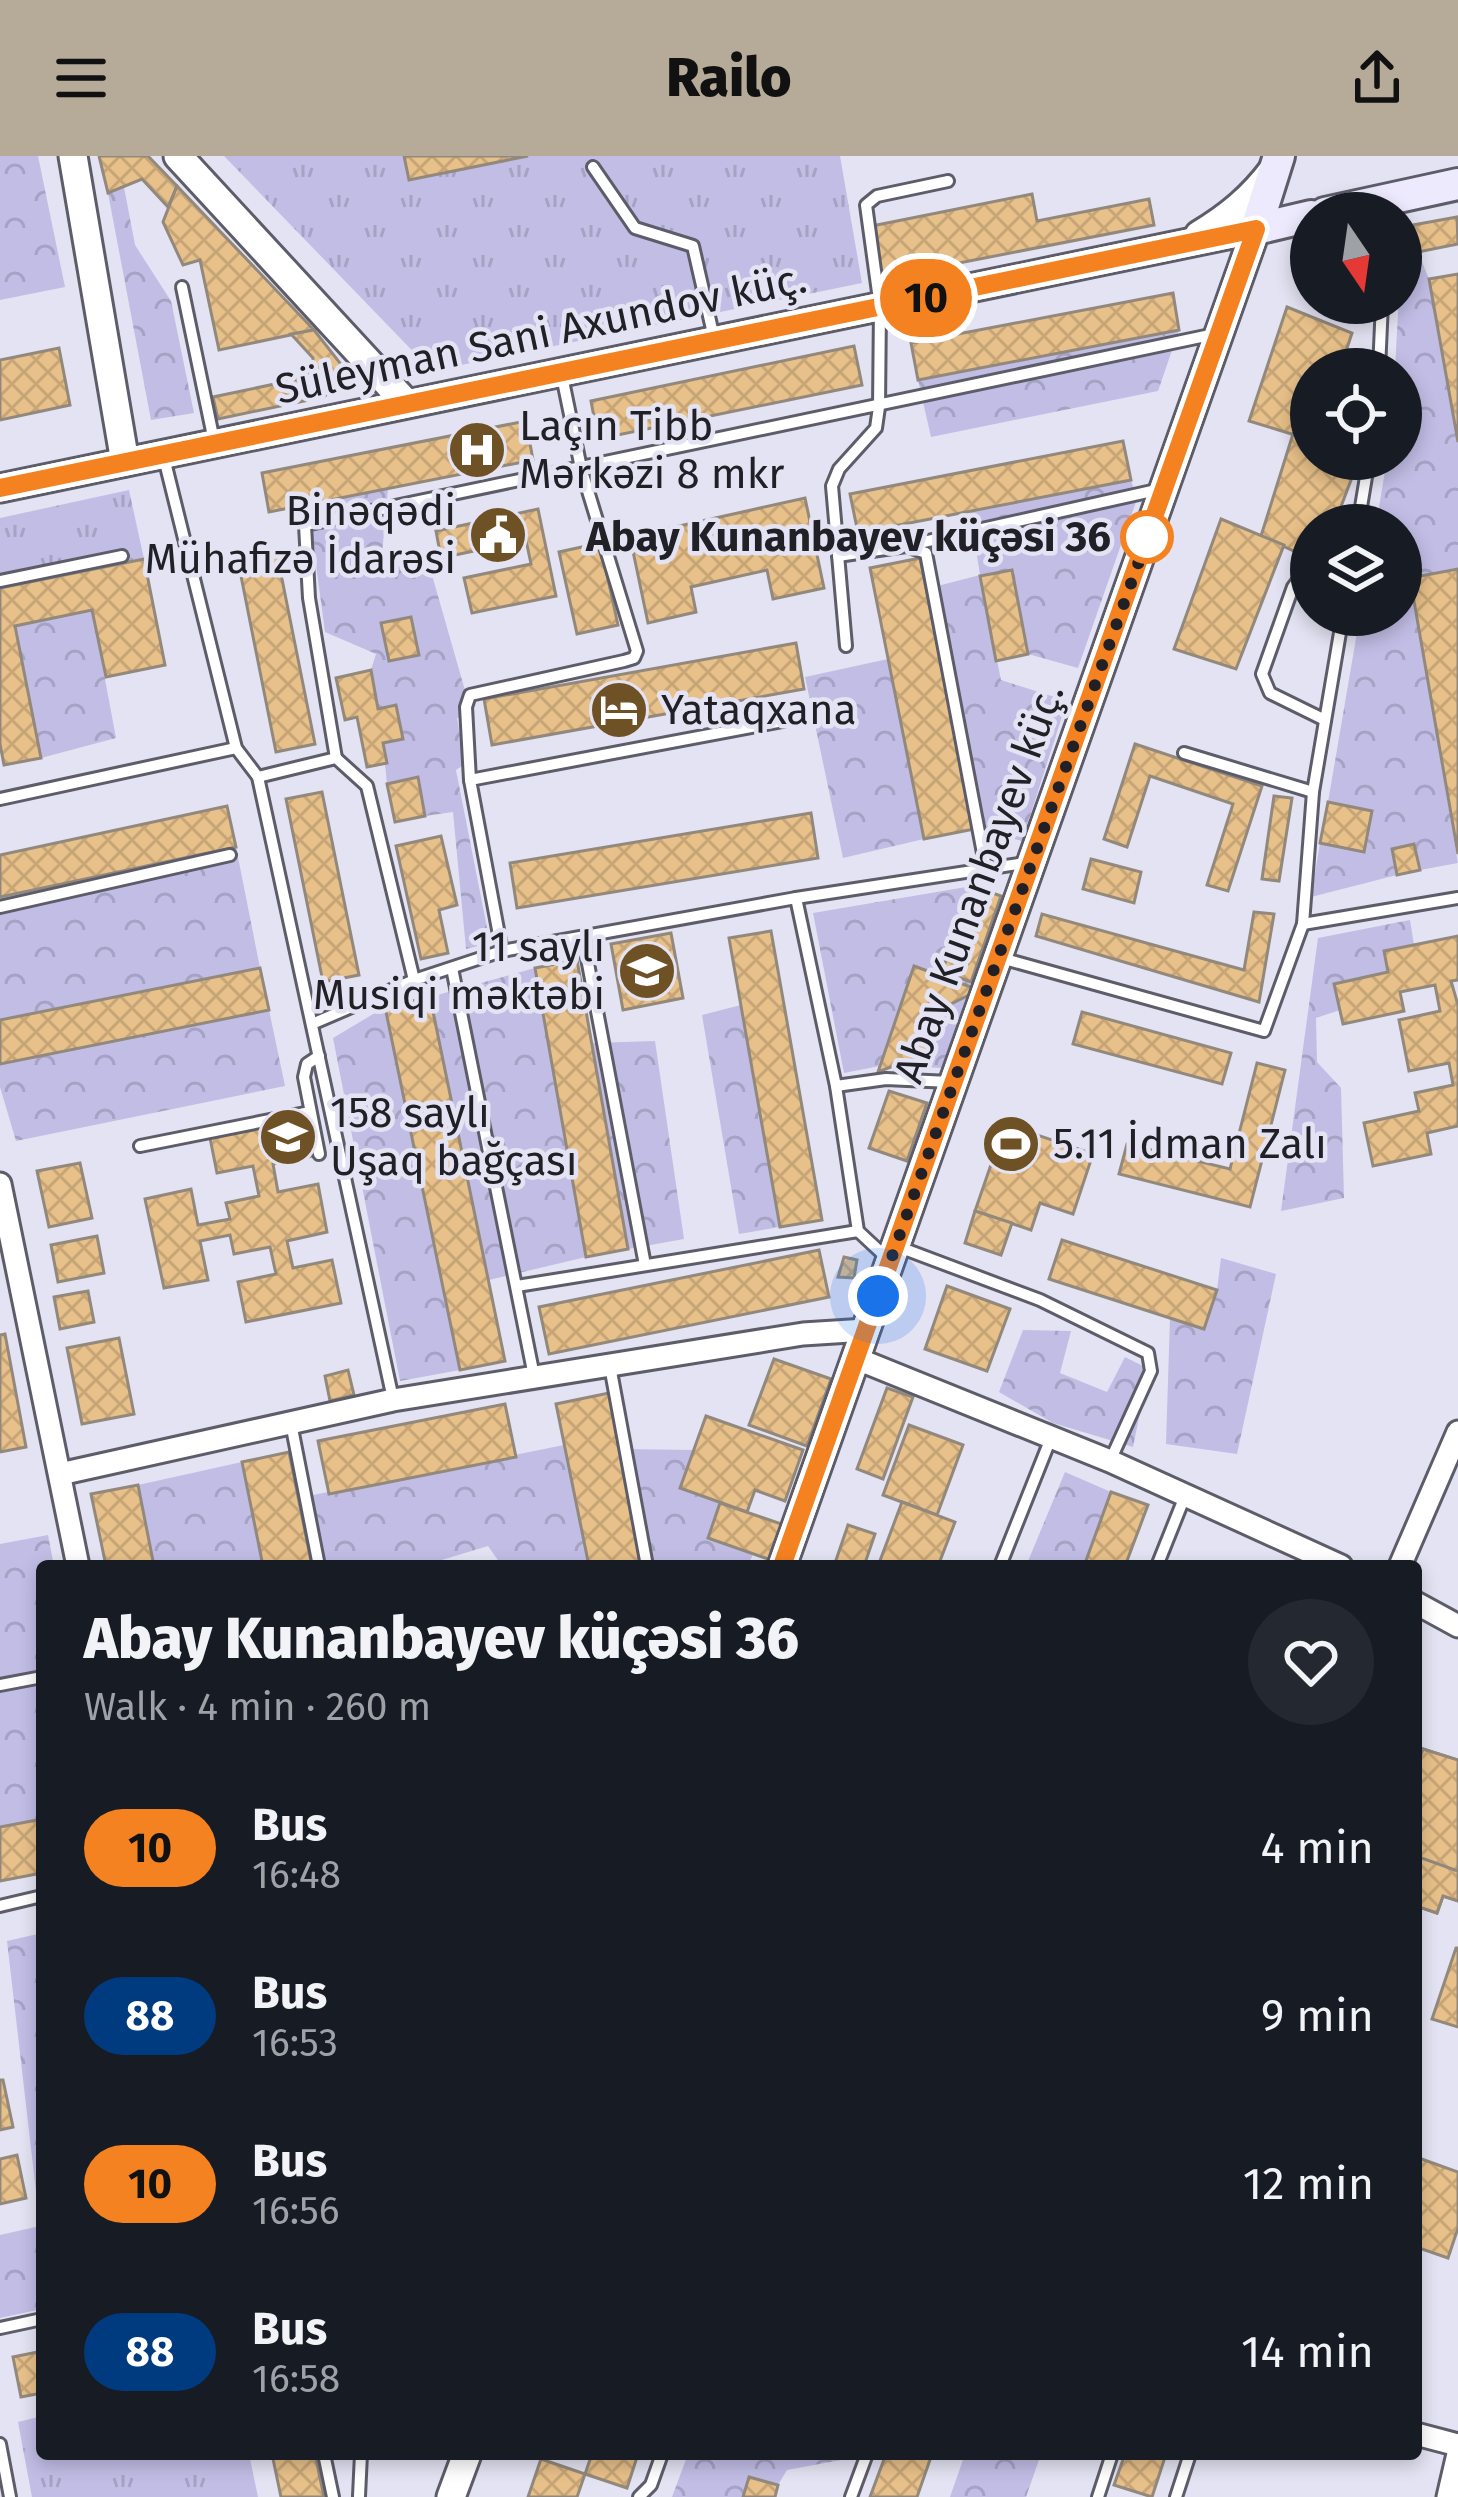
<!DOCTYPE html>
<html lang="en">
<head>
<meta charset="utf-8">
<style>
	:root { --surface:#171b24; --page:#242831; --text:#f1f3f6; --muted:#9ea1a6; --accent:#b6aa98 }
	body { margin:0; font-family:"Fira Sans",sans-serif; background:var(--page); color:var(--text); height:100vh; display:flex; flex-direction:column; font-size:45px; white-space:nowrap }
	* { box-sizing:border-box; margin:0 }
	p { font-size:39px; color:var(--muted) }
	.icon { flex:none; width:66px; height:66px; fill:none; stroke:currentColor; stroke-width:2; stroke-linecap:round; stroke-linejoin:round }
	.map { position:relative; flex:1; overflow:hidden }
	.details { position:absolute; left:36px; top:1404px; width:1386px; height:900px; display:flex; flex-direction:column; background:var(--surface); border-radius:12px; box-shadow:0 6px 18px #0003 }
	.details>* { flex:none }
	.badge { padding:0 24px; border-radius:39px; font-size:42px; line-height:78px }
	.needle { width:78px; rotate:167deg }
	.tools { position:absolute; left:1290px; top:36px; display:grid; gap:24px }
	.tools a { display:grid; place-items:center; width:132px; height:132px; border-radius:50%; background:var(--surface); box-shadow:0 6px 18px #0003; font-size:60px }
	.you { position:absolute; width:60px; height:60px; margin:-30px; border:9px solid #fff; border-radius:50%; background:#1a73e8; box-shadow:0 0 0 18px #1a73e833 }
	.map>.badge { position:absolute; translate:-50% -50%; box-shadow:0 0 0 6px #fff }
	.round { display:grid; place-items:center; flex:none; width:126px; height:126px; border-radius:63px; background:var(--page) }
	.head { display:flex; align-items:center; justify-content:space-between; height:204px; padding:0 48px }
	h1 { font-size:57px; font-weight:800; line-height:90px }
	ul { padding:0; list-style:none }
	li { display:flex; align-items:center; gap:36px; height:168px; padding:0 48px }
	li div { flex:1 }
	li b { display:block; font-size:45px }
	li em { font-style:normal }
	li .badge { min-width:132px; font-weight:700; text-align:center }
	header { display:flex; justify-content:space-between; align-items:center; height:156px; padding:0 48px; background:var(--accent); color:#111; font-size:54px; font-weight:800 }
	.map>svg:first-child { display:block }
</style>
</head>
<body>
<header><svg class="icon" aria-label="menu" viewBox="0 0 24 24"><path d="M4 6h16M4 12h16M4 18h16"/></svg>Railo<svg class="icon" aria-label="share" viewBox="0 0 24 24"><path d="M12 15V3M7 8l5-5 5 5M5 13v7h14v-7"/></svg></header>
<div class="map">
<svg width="1458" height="2341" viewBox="0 0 1458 2341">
	<defs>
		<pattern id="forest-crowns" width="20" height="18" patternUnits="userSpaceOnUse" patternTransform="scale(3)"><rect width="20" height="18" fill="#c1bde5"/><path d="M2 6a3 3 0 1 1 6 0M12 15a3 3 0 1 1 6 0" fill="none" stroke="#a6a2c4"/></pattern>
		<pattern id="park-tufts" width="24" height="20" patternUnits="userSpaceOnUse" patternTransform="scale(3)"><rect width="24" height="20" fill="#c1bde5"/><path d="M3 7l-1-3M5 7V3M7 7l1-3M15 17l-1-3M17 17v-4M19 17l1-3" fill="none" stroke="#a6a2c4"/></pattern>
		<pattern id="building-cross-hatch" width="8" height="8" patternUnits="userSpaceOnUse" patternTransform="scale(3)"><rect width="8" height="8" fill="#e8c089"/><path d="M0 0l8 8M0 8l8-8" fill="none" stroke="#c7a576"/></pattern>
	</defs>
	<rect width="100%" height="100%" fill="#e4e3f3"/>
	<g fill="url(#forest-crowns)">
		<path d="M0,0H38L65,131L0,144Z"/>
		<path d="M124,31L135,89L171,145L194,257L151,264L108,37Z"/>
		<path d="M1418,96L1429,123L1458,286V413L1410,423L1458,707L1420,714L1414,688L1392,694L1397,719L1311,741L1320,687L1364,695L1371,656L1328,646L1360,459H1401V369H1376L1387,303H1401V213H1395L1401,101Z"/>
		<path d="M1179,174L1158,235L931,281L918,224Z"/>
		<path d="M1131,324L1137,343L1078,512L1028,498L1012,414L980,420L1001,524L1067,545L1022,685L974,673L926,433L980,419L970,355Z"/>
		<path d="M388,333L381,409L430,412L472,559L457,562L465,608L456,614L490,787L466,793L453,656L425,660L417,622L387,628L383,587L403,582L396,550L378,553L371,514L376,498L325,476L308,349Z"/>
		<path d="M92,454L116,582L41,602L15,470Z"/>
		<path d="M888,503L924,683L843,702L805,521Z"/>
		<path d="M236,691L260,812L0,864V741Z"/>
		<path d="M972,730L942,815L971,826L942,912L885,909L844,917L813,757Z"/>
		<path d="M1410,764L1414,789L1385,795L1388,816L1335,828L1340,854L1316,862L1317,906L1341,932L1344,1042L1281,1055L1318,782Z"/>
		<path d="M535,812L586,1101L489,1124L430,841Z"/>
		<path d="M741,849L780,1071L739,1078L702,859Z"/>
		<path d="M385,851L460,1214L400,1225L333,882Z"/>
		<path d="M269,854L285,930L16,985L0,931V908Z"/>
		<path d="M655,885L684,1083L628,1093L592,887Z"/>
		<path d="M1221,1102L1276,1118L1237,1298L1166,1288L1170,1162L1204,1173L1217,1134Z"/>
		<path d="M1023,1174L1071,1175L1060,1217L1107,1236L1125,1201L1149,1213L1133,1291L1053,1267L999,1236Z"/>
		<path d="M564,1289L588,1410H502L488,1390L422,1410H312L298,1342Z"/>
		<path d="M620,1293L694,1294L681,1332L720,1347L708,1382L753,1398L748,1410H644Z"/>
		<path d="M242,1306L263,1410H154L138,1329Z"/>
		<path d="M1065,1316L1111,1336L1084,1410H1026Z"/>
		<path d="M48,1379L54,1410H42V1663L0,1671V1388Z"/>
		<path d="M42,1777V2153L0,2162V2079L40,2070L7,1785Z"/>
		<path d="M688,2298H853L852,2302L787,2314L778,2329L749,2321L743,2341H672Z"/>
		<path d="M965,2298H1041L1026,2341H950Z"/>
	</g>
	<g fill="url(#park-tufts)">
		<path d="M224,0H840L862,127L432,215Z"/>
		<path d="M129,334L144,403L0,432V362Z"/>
		<path d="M42,2260V2298H249L258,2341H32L18,2266Z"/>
	</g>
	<g fill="url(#building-cross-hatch)" stroke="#92897c" stroke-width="3">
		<path d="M99,0H148L177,30L168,51L142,23L108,37Z"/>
		<path d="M404,0H528L409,24Z"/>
		<path d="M177,30L314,174L219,194L200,104L183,109L163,66Z"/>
		<path d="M1032,38L1037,65L1149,43L1154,69L882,122L872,70Z"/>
		<path d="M1457,61L1458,88L1418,96L1413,69Z"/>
		<path d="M1458,118V286L1429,123Z"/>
		<path d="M1173,137L1179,174L918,224L911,187Z"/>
		<path d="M1287,151L1352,177L1340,213H1311V284L1249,265Z"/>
		<path d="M314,174L340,207L341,224L335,233L323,241L218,263L213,241L303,222L312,214L313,202L291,178Z"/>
		<path d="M854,190L862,229L598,283L591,245Z"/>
		<path d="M59,192L70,249L0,264V204Z"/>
		<path d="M526,265L533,304L269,356L262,317Z"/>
		<path d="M1293,278L1311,284V303H1359L1334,369H1311V403L1261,380Z"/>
		<path d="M1123,285L1131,324L858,377L850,338Z"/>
		<path d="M805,342L824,432L773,443L767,414L691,431L696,456L648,467L630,381Z"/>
		<path d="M538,353L556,440L472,457L464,422L531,408L526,384L441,402L436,375Z"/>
		<path d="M1221,363L1284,389L1236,513L1174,493Z"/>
		<path d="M600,387L618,469L577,478L559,396Z"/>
		<path d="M277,398L315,588L276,596L238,405Z"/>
		<path d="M920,402L974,673L924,683L870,412Z"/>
		<path d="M144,403L165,509L106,521L92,454L15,470L41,602L4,609L0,588V432Z"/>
		<path d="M1458,413V698L1410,422Z"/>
		<path d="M1012,414L1028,498L996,505L980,420Z"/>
		<path d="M411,461L419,499L389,505L381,467Z"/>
		<path d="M796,487L804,533L492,589L484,543Z"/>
		<path d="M371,514L378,553L396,549L403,583L383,587L387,607L367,611L357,561L345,564L336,522Z"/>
		<path d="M1135,588L1262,630L1228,735L1207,729L1233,648L1150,620L1127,691L1104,683Z"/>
		<path d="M418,621L425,660L395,666L387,628Z"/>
		<path d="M322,636L359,819L323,826L286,643Z"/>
		<path d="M1274,640L1292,642L1279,725L1262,723Z"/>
		<path d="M1328,646L1372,655L1364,696L1320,687Z"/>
		<path d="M227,650L236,691L0,741V699Z"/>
		<path d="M811,657L818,702L517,752L510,707Z"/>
		<path d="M441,680L457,749L439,754L448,797L421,803L396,690Z"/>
		<path d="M1414,688L1420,714L1397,719L1392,693Z"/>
		<path d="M1091,703L1141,716L1134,747L1083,733Z"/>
		<path d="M972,730L1001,740L971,826L942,815Z"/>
		<path d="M1254,756L1274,758L1259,846L1036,780L1042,758L1244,814Z"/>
		<path d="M771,775L822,1064L780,1071L729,782Z"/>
		<path d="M671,777L683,842L623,854L611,788Z"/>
		<path d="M1458,780V824L1451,825L1458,849V970L1427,977L1431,998L1373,1010L1364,967L1419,955L1415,937L1453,929L1449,907L1409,915L1399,864L1440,855L1435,829L1400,836L1404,855L1343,868L1334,828L1388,816L1384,795Z"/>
		<path d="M577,804L628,1093L586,1101L535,812Z"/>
		<path d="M914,810L979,834L943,852L933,895L878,916Z"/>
		<path d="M260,812L269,854L0,908V864Z"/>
		<path d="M430,841L505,1205L460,1214L385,851Z"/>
		<path d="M1082,856L1231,897L1222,928L1073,888Z"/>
		<path d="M1257,907L1285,914L1250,1051L1119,1018L1127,988L1230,1013Z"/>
		<path d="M889,935L927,947L907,1005L869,992Z"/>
		<path d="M303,958L312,1000L273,1008L278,1036L318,1028L327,1076L287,1085L293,1112L332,1104L341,1147L246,1166L238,1126L276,1118L270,1091L234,1098L230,1079L200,1085L208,1124L164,1132L145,1043L191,1033L198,1069L230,1063L226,1047L259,1040L253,1010L217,1017L209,977Z"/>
		<path d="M1005,968L1093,998L1073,1058L1040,1047L1031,1074L975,1055Z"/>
		<path d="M80,1007L92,1062L49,1071L37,1015Z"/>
		<path d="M975,1055L1012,1067L1001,1099L965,1087Z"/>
		<path d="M97,1080L104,1117L58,1126L51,1089Z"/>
		<path d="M1062,1084L1217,1134L1204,1173L1049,1123Z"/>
		<path d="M819,1094L829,1141L549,1198L539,1151Z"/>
		<path d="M844,1101L857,1104L854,1122L838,1121Z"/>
		<path d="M947,1130L1010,1153L987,1215L925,1193Z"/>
		<path d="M88,1135L94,1166L60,1173L54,1141Z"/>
		<path d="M5,1178L26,1291L0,1296V1179Z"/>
		<path d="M119,1182L134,1258L82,1268L67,1192Z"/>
		<path d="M774,1203L831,1223L807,1290L749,1269Z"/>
		<path d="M348,1214L354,1239L330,1245L325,1220Z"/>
		<path d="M887,1232L913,1241L883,1323L857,1313Z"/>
		<path d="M609,1237L644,1410H589L556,1248Z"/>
		<path d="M505,1248L516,1301L329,1338L318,1285Z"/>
		<path d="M706,1260L803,1294L785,1345L755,1334L747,1356L680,1332Z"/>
		<path d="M909,1269L963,1289L937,1359L883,1339Z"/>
		<path d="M289,1296L312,1410H263L242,1306Z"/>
		<path d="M138,1329L154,1410H106L91,1338Z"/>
		<path d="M1111,1336L1148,1349L1125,1410H1084Z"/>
		<path d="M902,1346L955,1366L938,1410H878Z"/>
		<path d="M720,1347L784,1369L771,1404L708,1382Z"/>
		<path d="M848,1369L875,1378L864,1410H834Z"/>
		<path d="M1423,1593L1458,1604V1659L1416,1644V1613Z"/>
		<path d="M1423,1593L1458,1604V1745L1443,1740L1437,1757L1416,1750V1613Z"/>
		<path d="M42,1663V1717L0,1725V1671Z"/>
		<path d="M1416,1700L1458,1715V1745L1443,1740L1437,1757L1416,1750Z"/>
		<path d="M1456,1792H1458V1871L1432,1863Z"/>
		<path d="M0,1924H3L13,1971L0,1974Z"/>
		<path d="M17,1999L26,2042L0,2048V2003Z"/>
		<path d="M1416,2001L1458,2016V2072L1448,2102L1416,2091Z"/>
		<path d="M42,2195V2237L21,2241L13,2201Z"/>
		<path d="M272,2298H315L324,2341H281Z"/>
		<path d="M592,2298H638L627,2332L585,2318Z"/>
		<path d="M886,2298H932L917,2341H870Z"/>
		<path d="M1125,2298H1166L1152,2341L1114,2329Z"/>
		<path d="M541,2303L585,2318L577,2341H528Z"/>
		<path d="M749,2321L778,2329L775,2341H743Z"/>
	</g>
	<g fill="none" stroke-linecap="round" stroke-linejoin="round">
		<g stroke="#5d5c69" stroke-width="16">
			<g id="service">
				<path d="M593,11L635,72L693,90L714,182"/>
				<path d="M182,131L214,285"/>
				<path d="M1379,213L1382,147"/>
				<path d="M164,302L236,592L258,621L393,1243"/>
				<path d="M1358,369L1369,303"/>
				<path d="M910,389L1161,333"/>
				<path d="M838,400L906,390L926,397L986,713"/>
				<path d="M1311,420L1299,423L1293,431L1262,518L1270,537L1325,564"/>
				<path d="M0,425L122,400"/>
				<path d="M846,490L832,330L839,313L876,272L879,251L880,151L866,49L877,40L948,25"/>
				<path d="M1184,597L1313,636"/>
				<path d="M336,602L309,442L305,369L1215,178"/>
				<path d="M258,621L336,602L367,630L414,824"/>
				<path d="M470,624L466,551L470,539L624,505L634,502L637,495L581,312L562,220"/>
				<path d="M0,643L236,592"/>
				<path d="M796,742L1031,706"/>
				<path d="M0,751L230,699"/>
				<path d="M1303,768L1458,742"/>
				<path d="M583,781L645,1109"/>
				<path d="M502,795L470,624L783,565"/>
				<path d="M1001,802L1264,875L1303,768L1313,636L1343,459"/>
				<path d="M452,812L534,1220"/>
				<path d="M312,868L414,824L502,795L796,742L836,930L858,1075L888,1103"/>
				<path d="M836,930L886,923L950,926"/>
				<path d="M140,990L310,956"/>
				<path d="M319,998L304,921L307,908L319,900"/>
				<path d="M899,1091L1040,1144L1148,1197L1151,1215L1110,1305"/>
				<path d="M517,1130L858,1075"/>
				<path d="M610,1210L647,1410"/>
				<path d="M291,1267L319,1410"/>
				<path d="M1000,1410L1051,1282"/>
				<path d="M1157,1410L1185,1340"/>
				<path d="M0,1529L42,1521"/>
				<path d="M0,1750L42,1740"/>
				<path d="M0,2172L42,2163"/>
				<path d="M0,2288L10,2341"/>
				<path d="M324,2298L333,2341"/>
				<path d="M359,2340L361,2298"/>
				<path d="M639,2341L651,2329L662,2298"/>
				<path d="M851,2341L867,2298"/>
				<path d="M1098,2341L1112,2298"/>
				<path d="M1176,2341L1190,2298"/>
			</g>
		</g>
		<g stroke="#5d5c69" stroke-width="27">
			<g id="minor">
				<path d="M0,1028L78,1410"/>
				<path d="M855,1202L1110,1305L1341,1410"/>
				<path d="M60,1318L393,1244L803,1178L866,1174"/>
				<path d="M1400,1410L1458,1276"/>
				<path d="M1416,1447L1458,1470"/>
				<path d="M1416,2278L1458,2289"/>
				<path d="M1448,2341L1458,2298"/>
			</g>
		</g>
		<g stroke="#5d5c69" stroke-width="33">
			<g id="tertiary">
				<path d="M73,0L125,306"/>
				<path d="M178,0L406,247"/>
				<path d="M1199,79C1229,61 1252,42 1273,14"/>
				<path d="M0,332L1256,73"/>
				<path d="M782,1410L1256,73"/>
				<path d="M451,2341L467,2298"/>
			</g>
		</g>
		<g stroke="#5d5c69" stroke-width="36">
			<g id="secondary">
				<path d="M1325,57L1458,28"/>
				<path d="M1256,73L1279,0"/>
				<path d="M1256,73L1311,60"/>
			</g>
		</g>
		<use href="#service" stroke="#fff" stroke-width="10"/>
		<use href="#minor" stroke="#fff" stroke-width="21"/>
		<use href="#tertiary" stroke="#fff" stroke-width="27"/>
		<use href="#secondary" stroke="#eceafc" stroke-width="30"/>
	</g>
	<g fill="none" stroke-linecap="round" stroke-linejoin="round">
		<g stroke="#fff" stroke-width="27">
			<path id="line" d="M0,332L1256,73L782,1410"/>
		</g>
		<use href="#line" stroke="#f58220" stroke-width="18"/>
		<path stroke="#212026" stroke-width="12" stroke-dasharray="0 21.6" d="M878,1140L1150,374L1147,381"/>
	</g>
	<defs>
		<g id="hospital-disc" transform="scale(3)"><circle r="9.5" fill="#6e5125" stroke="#e4e3f3"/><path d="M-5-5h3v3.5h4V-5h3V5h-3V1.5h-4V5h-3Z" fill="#fff"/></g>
		<g id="civic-disc" transform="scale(3)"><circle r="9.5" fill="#6e5125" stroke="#e4e3f3"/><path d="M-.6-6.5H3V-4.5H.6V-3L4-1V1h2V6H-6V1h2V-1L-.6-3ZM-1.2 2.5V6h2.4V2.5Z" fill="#fff"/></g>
		<g id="hotel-disc" transform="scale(3)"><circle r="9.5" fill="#6e5125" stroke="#e4e3f3"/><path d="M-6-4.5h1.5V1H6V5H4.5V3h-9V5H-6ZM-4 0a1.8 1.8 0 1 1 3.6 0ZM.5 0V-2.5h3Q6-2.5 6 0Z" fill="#fff"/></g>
		<g id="school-disc" transform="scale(3)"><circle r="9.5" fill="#6e5125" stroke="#e4e3f3"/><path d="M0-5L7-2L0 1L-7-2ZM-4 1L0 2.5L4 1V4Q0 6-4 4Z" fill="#fff"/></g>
		<g id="stadium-disc" transform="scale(3)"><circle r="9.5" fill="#6e5125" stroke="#e4e3f3"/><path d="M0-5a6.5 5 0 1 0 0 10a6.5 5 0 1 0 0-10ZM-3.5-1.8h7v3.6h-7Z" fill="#fff"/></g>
	</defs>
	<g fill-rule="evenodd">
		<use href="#hospital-disc" x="477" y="294"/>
		<use href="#civic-disc" x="498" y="379"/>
		<use href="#hotel-disc" x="619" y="554"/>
		<use href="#school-disc" x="647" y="815"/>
		<use href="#school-disc" x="288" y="981"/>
		<use href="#stadium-disc" x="1011" y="988"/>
	</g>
	<circle fill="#fff" stroke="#f58220" stroke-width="6" cx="1147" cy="381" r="24"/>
	<g text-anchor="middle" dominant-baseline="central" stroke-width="9" stroke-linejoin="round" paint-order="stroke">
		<g font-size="42" fill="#212026" stroke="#e4e3f3">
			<text transform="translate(541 178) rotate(-12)">Süleyman Sani Axundov küç.</text>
			<text transform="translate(979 727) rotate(-70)">Abay Kunanbayev küç.</text>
		</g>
		<g font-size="42" fill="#212026" stroke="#e4e3f3" text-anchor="start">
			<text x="519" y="270">Laçın Tibb<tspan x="519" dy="48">Mərkəzi 8 mkr</tspan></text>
			<text x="456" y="355" text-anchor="end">Binəqədi<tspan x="456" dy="48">Mühafizə İdarəsi</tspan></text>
			<text x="661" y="554">Yataqxana</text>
			<text x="605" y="791" text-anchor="end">11 saylı<tspan x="605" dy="48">Musiqi məktəbi</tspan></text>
			<text x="330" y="957">158 saylı<tspan x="330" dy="48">Uşaq bağçası</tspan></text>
			<text x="1053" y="988">5.11 İdman Zalı</text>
		</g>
		<g font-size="42" font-weight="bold" fill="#212026" stroke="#e4e3f3" text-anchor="end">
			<text x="1111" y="381">Abay Kunanbayev küçəsi 36</text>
		</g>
	</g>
</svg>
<div class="tools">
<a><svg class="needle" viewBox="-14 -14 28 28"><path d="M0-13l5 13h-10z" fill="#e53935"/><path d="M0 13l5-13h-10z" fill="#9ea1a6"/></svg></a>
<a><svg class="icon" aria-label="locate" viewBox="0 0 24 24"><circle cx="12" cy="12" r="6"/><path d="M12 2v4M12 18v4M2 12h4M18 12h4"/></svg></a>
<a><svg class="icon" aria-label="layers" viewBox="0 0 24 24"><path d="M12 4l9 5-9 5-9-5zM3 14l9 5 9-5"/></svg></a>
</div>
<div class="you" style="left:878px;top:1140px"></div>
<b class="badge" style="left:926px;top:142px;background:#f58220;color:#111">10</b>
<section class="details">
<div class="head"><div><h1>Abay Kunanbayev küçəsi 36</h1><p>Walk · 4 min · 260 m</p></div><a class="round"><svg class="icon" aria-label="heart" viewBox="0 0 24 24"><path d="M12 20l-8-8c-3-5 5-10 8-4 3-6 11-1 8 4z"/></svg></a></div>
<ul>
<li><span class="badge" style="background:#f58220;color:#111">10</span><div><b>Bus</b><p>16:48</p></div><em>4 min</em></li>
<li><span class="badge" style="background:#003b80;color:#fff">88</span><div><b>Bus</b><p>16:53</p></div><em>9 min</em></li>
<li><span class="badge" style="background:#f58220;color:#111">10</span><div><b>Bus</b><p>16:56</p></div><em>12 min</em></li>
<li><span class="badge" style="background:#003b80;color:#fff">88</span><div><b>Bus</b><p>16:58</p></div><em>14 min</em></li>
</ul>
</section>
</div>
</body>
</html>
